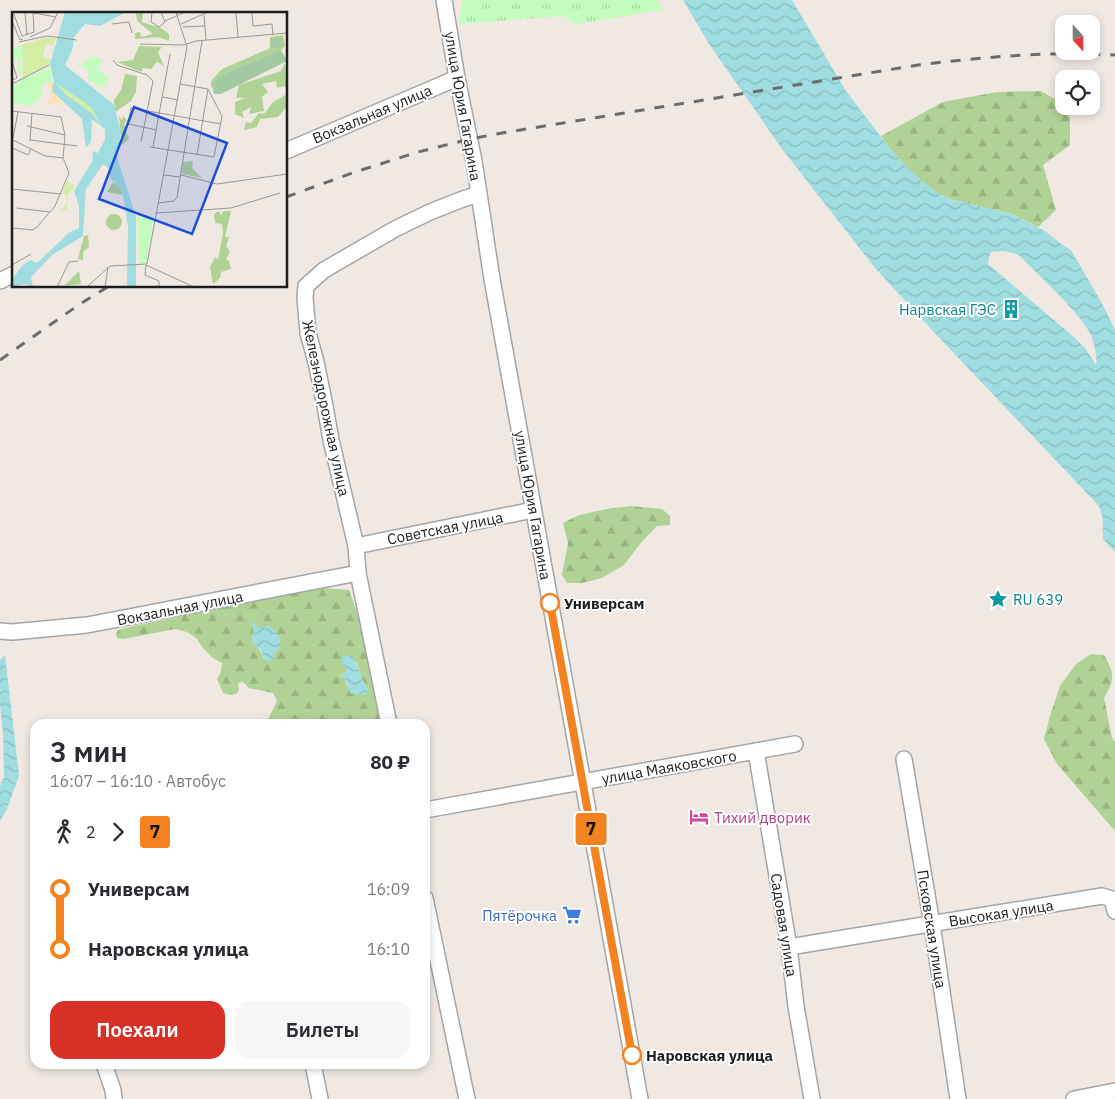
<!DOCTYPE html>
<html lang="ru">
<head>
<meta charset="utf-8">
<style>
	:root { --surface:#fff; --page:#f7f7f7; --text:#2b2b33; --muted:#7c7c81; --accent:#d93025 }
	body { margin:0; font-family:"IBM Plex Sans",sans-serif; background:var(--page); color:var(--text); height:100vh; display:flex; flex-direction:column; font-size:19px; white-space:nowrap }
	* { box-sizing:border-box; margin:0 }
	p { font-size:16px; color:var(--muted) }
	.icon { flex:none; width:28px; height:28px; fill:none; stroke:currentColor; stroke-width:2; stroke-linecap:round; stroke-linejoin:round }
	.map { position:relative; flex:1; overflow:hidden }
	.details { position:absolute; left:30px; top:719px; width:400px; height:350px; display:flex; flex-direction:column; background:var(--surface); border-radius:15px; box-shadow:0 2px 8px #0003 }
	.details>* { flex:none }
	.badge { padding:0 10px; border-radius:4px; font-size:18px; line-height:32px }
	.needle { width:32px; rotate:159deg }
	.tools { position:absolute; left:1055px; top:15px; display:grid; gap:10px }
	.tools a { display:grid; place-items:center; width:45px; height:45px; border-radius:10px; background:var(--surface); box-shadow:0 2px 8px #0003; font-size:25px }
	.map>.badge { position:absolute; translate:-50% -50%; box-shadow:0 0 0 2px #fff }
	.legs { display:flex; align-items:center; gap:8px; height:55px; padding:0 20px; font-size:16px }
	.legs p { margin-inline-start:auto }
	.overview { display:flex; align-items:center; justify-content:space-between; height:85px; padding:0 20px }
	h1 { font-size:28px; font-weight:600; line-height:38px }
	.action { display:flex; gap:10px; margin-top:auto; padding:10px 20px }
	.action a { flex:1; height:58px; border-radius:15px; background:var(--accent); color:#fff; font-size:20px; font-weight:600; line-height:58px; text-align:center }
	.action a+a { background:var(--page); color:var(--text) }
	ul { padding:0 20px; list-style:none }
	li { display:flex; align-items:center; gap:18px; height:60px; font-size:19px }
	li i { display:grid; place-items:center; width:8px; height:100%; margin:0 6px; background:currentColor }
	li i::after { content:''; width:12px; height:12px; margin:-6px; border:4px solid; border-radius:50%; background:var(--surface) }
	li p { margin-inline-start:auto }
	li:first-child i { background:linear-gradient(#0000 50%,currentColor 0) }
	li:last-child i { background:linear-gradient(currentColor 50%,#0000 0) }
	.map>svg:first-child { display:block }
</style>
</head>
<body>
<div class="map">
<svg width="1115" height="1099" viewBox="0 0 1115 1099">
	<defs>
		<pattern id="forest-firs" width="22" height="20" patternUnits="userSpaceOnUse" patternTransform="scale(1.25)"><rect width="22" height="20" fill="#b1d295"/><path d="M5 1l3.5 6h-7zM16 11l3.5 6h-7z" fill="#98b480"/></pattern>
		<pattern id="park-tufts" width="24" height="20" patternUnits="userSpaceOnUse" patternTransform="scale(1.25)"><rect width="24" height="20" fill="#c3fdbd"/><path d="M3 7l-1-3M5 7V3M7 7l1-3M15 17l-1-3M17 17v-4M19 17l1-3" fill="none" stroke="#a7d8a2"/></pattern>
		<pattern id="water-waves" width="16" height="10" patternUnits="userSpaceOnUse" patternTransform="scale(1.25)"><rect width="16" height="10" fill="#a0dde0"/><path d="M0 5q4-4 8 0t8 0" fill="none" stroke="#89bdc0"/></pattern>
	</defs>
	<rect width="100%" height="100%" fill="#f0e9e3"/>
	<g fill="url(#forest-firs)" fill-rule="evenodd">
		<path d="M1041,91L1063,104L1070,119V145L1043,165L1056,210L1038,227L1012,214L953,200L937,193L918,178L891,150L881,136L943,102L997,92Z"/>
		<path d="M631,506L662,509L670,516V525L657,526L640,544L624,565L602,578L582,583H567L562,575L568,543L563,523L579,515L607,509Z"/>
		<path d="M320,588L349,590L362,626L382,720L380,724H267L271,713L277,701L273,693L249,688L243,682L238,683L239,690L236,694L230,695L223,693L217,679L221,672L222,663L213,658L203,648L196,638L187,632L175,629L123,639L117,638L116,634L118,630C143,623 170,620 195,612ZM255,624L259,630L280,646L273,655L265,660L259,649L253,644L252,639ZM356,662L362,679L368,690L347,686L345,678L340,676L347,671L345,667Z"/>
		<path d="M1091,654L1104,655C1115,674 1115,679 1104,698L1112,738L1115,742V831L1057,764L1044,739L1050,716L1060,686L1076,664Z"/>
	</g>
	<path fill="url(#park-tufts)" d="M462,0H658L663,10L575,24L564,16L459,24Z"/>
	<g fill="url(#water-waves)" fill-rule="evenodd">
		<path d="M683,0H792L846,91L891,150L918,178L937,193L953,200L1012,214L1045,231L1061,244L1071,250L1104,307L1115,330V552L1103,539C1102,524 1105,518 1098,505L930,328L875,268L782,149L709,44ZM1004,251L1016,254L1020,256C1043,280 1071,304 1089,331C1093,338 1098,357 1096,365L1085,348L1076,339L988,264L989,256L991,252Z"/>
		<path d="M251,620L255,624L259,629L268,626C274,629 282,637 280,645C278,651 273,653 273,660L268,662L265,660L260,649L253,644L252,639L254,630Z"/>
		<path d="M5,655L19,776L7,809L0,821V785L4,777L3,734L0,704V660Z"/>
		<path d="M351,655C358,666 362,679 368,690L366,694L359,695L350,693L345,678L340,676L347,671L341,661L343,657Z"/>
	</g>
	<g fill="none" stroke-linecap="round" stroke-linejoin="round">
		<g stroke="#a5a5a5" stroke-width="18">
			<g id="minor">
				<path d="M444,0L457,78L474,161L492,279L640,1099"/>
				<path d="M286,151L457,78"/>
				<path d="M0,281L14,274"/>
				<path d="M356,546L533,510"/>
				<path d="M0,631L12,632L87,625L358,573"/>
				<path d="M389,724L358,573L356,546L331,440L325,406L316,362L308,333L305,298L306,286L324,270L395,229L430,212L463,199L479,194"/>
				<path d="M756,751L789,947L796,1006L812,1099"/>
				<path d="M904,759L932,924L958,1099"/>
				<path d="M425,810L795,744"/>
				<path d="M425,898L467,1099"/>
				<path d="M789,947L1102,896L1112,899L1115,911"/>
				<path d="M104,1064L113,1090L114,1099"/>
				<path d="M313,1064L320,1099"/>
				<path d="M1074,1099L1115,1091"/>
			</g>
		</g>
		<use href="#minor" stroke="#fff" stroke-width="15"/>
		<g stroke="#6c6c6c" stroke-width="3" stroke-dasharray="10 10" stroke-linecap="butt">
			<path d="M286,197L355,172L418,152L470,139L502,133L918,65C984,57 1049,51 1115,55"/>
			<path d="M0,360L80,304L109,286"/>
		</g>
	</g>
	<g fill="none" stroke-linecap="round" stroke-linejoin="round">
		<g stroke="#fff" stroke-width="11">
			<path id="line-1" d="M550,603L632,1055"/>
		</g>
		<use href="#line-1" stroke="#f58220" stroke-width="8"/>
	</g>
	<defs>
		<g id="building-bare" transform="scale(1.5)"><path d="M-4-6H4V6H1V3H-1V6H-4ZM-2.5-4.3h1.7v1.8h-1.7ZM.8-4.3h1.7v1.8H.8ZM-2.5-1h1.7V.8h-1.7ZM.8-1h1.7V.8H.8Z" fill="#0f9aa8" stroke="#fff" stroke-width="2.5" paint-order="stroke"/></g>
		<g id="sight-bare" transform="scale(1.5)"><path d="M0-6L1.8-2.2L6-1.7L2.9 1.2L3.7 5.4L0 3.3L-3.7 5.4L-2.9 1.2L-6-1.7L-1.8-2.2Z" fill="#0f9aa8" stroke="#fff" stroke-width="2.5" paint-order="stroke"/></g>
		<g id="hotel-bare" transform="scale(1.5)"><path d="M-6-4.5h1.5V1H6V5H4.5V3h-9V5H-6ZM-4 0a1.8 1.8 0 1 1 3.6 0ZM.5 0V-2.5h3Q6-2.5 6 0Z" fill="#d1479c" stroke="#fff" stroke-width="2.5" paint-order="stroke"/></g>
		<g id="supermarket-bare" transform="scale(1.5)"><path d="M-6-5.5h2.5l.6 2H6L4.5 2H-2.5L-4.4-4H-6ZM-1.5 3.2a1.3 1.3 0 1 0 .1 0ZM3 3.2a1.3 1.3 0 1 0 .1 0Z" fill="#3f7fe0" stroke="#fff" stroke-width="2.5" paint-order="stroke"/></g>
	</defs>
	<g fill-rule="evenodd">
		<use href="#building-bare" x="1011" y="309"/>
		<use href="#sight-bare" x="998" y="599"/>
		<use href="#hotel-bare" x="699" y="817"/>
		<use href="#supermarket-bare" x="572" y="915"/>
	</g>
	<g fill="#fff" stroke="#f58220" stroke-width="2.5">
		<circle cx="550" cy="603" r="9"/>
		<circle cx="632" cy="1055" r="9"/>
	</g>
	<g text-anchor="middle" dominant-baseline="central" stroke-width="4" stroke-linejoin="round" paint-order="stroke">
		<g font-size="15" fill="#1e1e1e" stroke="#fff">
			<text transform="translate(463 106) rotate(80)">улица Юрия Гагарина</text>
			<text transform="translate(372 114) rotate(-23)">Вокзальная улица</text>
			<text transform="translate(326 408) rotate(78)">Железнодорожная улица</text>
			<text transform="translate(533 505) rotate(80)">улица Юрия Гагарина</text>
			<text transform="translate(445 528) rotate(-11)">Советская улица</text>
			<text transform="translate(180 608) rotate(-11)">Вокзальная улица</text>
			<text transform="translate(669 767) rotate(-10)">улица Маяковского</text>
			<text transform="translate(1001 913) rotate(-9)">Высокая улица</text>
			<text transform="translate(784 925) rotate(81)">Садовая улица</text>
			<text transform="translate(932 929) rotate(81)">Псковская улица</text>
		</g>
		<g font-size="15" fill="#0d838f" stroke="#fff" text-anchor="end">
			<text x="996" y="309">Нарвская ГЭС</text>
			<text x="1013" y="599" text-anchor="start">RU 639</text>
		</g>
		<g font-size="15" font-weight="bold" fill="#1e1e1e" stroke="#fff" text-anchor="start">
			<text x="564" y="603">Универсам</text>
			<text x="646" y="1055">Наровская улица</text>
		</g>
		<g font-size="15" fill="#b23c85" stroke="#fff" text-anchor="start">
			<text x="714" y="817">Тихий дворик</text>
		</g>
		<g font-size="15" fill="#366cbe" stroke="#fff" text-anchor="end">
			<text x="557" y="915">Пятёрочка</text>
		</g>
	</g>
	<g transform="translate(12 12)">
		<rect width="275" height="275" fill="#f0e9e3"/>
		<path d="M33,26H43L40,44L41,33L34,32L32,41L31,45L39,46L37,53L7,70L11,65L10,33ZM47,71L79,95L88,112L80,101L53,83L44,72ZM55,169L62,173L61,177L56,183L55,197L48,201L54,192L55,184L50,181Z" fill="#d5eda5"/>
		<path d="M131,0L130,10L149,16L157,22V29L146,25L123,27V21L128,20L129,25L141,22L125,9L124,2ZM271,23L273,34L269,38L209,63L199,76V69L210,57L258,36V25ZM127,34L150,35L146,40L152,54L145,50L139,57L131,56L129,60L105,50L121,48ZM273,51L275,77L272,74L265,76L264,69L250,72L256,80L250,85L252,99L237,102L239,95L230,100L232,106L223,102V90L233,86H224L227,73L269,59ZM113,62L125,64L124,80L119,89L103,100L102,88L109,78ZM275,82V94L266,105L248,107L245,115L232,118L234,110L239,111L247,101L252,102L261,90ZM107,104L110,109L111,104L115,108L112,112L117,127L110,133ZM181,149L180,156L190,166L170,162L171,150ZM101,170L108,176L111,183L95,180ZM212,199H219L213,225H217L214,234L218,239L214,248L217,249L219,257L209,260L208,266L201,272L198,255L203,245L206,248L211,221L210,212L203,211L202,204L204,200H208V204ZM94 210a8 8 0 1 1 16 0a8 8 0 1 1-16 0ZM76,223L77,235L71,240V248L66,247L72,224ZM67,259L69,272L48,274L53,273Z" fill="#b1d295"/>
		<path d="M35,70L41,71L42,83L53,93L51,95L43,90L33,93L40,85Z" fill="#ffe2b2"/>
		<path d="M270,25L269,35L259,36V26ZM269,38L275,49L209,82H202L200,73L209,63Z" fill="#a3caa2"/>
		<path d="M10,33L12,47L8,48L10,61L7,62L5,47H2L3,57L0,37ZM80,44L91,48L85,57L97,65L90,77L75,66L78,60L69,54ZM38,55L41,69L32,70L27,89H22L21,94L2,91L0,73ZM125,200L142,206L134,252H127Z" fill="#c3fdbd"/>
		<path d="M53,0H114L88,14L73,12L62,25L61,36L53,53L102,93L109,120L105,145L124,205V275H115L116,215L112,188L108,176L99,167L97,157L91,152L74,177L71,224L40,243L19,265L21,275L13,272L0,275V267L11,253L19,248L25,251L58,220L67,216V194L62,179L80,150L81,139L86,141L93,127V117L80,107L79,130L74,135L70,107L40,79L42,69L38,52ZM44,71L79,95L89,113L80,101L54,83Z" fill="#a0dde0" fill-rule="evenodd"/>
		<path fill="none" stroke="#9c9894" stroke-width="1" d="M1,0L10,24L22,20M13,0L15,23M16,0L44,5M21,0L22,20M140,0L139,10L147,15L153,10L149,0M224,0L226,25M245,0H240L241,14L260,12L261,23M192,3L194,28M0,9L8,28L11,27M153,9L173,0M100,12L117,10L120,21M169,12L196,0M171,15L193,14M18,25L38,16L46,0M7,30L35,24L65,28M128,32L172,33L184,29L275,21M101,48L105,53L135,63L141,69L129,130M0,49L5,66L0,68M0,72L37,53M168,72L196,77M151,85L166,88M0,92V119M0,99L49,105L53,123L51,146M15,114L53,123M145,118L116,112L119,96L209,112M1,126L6,100M18,128L65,134M18,129L20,101M138,135L202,145L210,104L196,77M141,135L158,42M0,136L16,143L19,137M185,143L196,77M152,163L168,165M169,163L205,172L275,162M0,177L49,182M146,191L162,189L165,185L190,29M4,196L38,200M144,201L219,196L268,181M0,216L21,218L25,215L43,194L57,161L51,146L33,144L1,128M0,253L19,242M45,275L57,250L66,249M75,275L98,254L135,252L175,35L164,0M93,275L96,255M147,275V269L133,263L134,253L182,275"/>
		<path fill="#1d4ed8" fill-opacity="0.15" stroke="#1d4ed8" stroke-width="2.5" d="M122,95L215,131L180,222L87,187Z"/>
		<rect width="275" height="275" fill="none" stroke="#1e1e1e" stroke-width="2.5"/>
	</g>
</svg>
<div class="tools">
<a><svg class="needle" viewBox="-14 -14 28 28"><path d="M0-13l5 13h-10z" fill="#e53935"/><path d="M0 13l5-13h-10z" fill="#7c7c81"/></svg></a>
<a><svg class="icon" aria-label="locate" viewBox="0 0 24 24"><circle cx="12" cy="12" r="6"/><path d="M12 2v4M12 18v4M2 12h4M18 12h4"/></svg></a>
</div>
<b class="badge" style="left:591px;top:829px;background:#f58220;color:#111">7</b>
<section class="details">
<div class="overview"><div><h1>3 мин</h1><p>16:07 – 16:10 · Автобус</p></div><b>80 ₽</b></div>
<div class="legs"><svg class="icon" aria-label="walk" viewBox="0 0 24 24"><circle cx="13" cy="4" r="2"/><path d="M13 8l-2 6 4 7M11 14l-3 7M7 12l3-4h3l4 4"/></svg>2<svg class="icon" aria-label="forward" viewBox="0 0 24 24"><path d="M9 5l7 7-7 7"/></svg><b class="badge" style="background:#f58220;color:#111">7</b></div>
<ul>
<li><i style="color:#f58220"></i><b>Универсам</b><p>16:09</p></li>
<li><i style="color:#f58220"></i><b>Наровская улица</b><p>16:10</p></li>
</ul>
<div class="action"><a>Поехали</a><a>Билеты</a></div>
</section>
</div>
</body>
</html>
